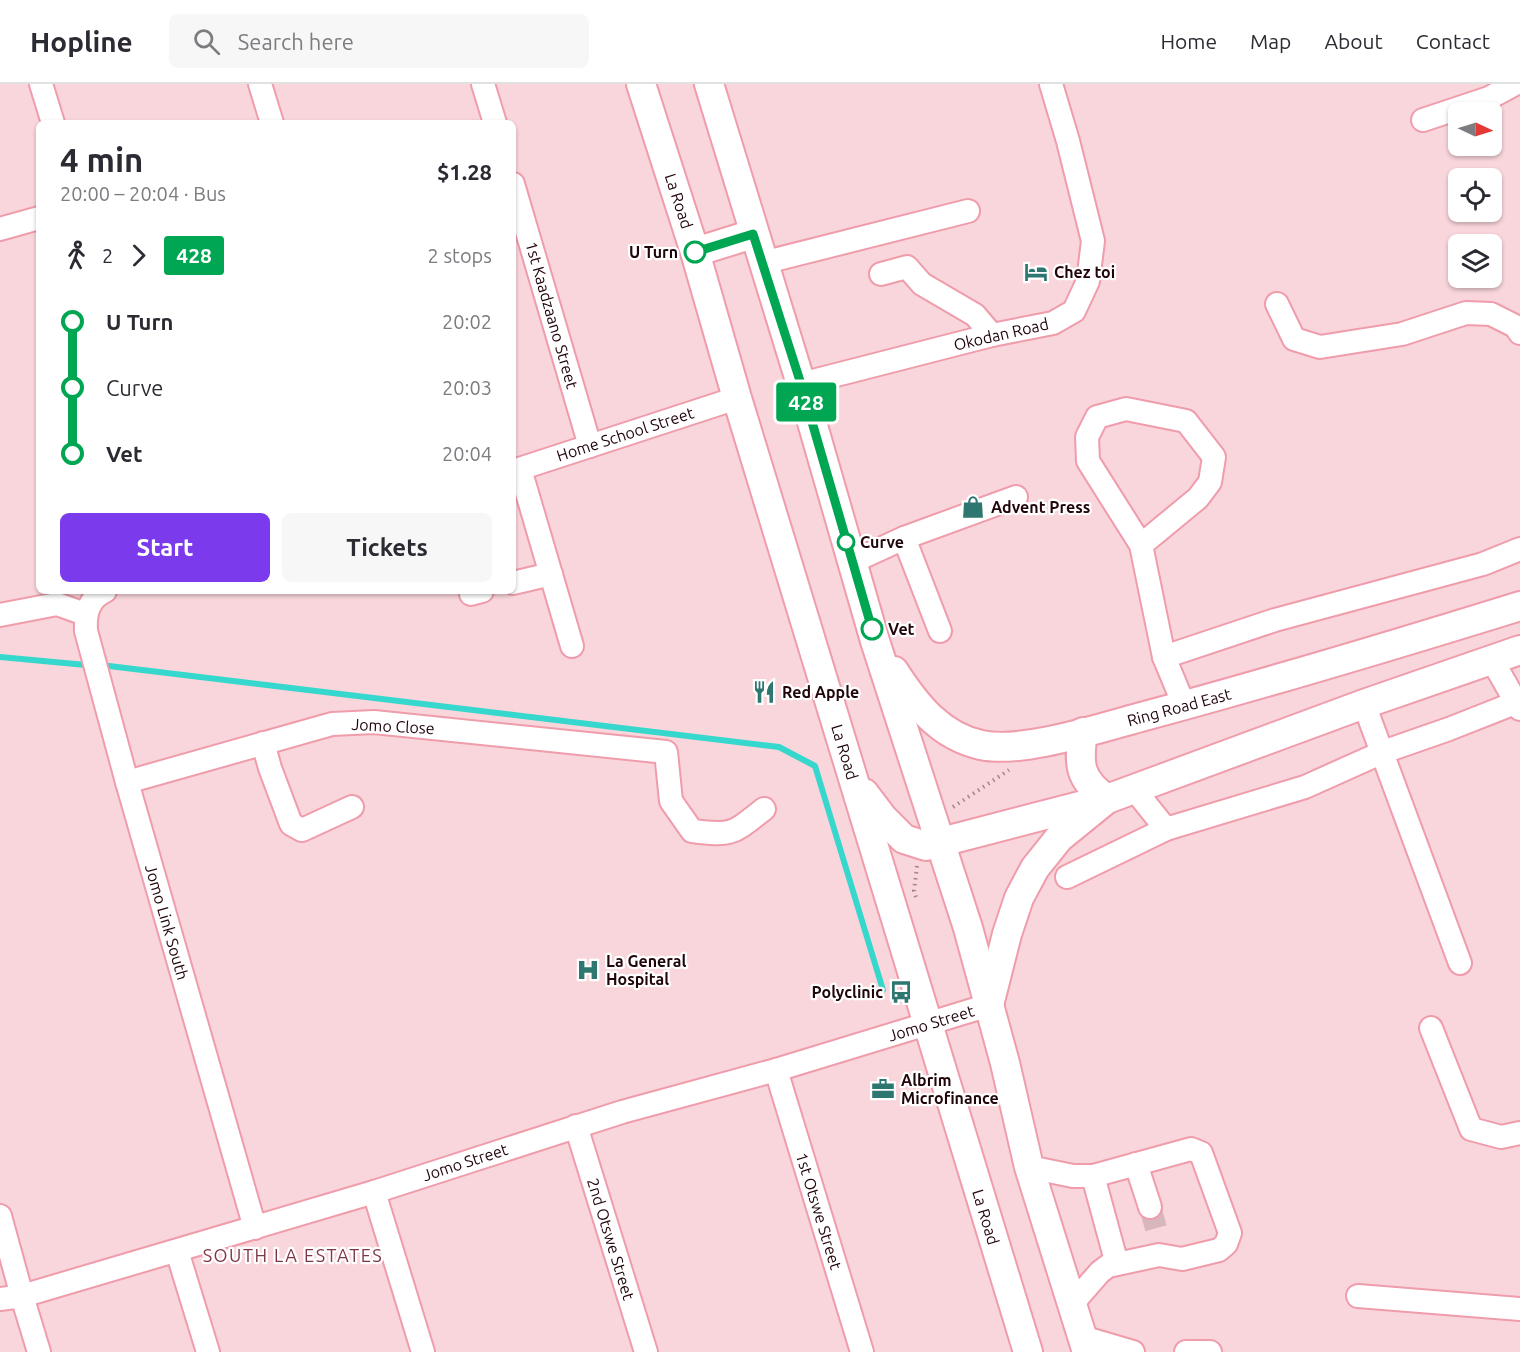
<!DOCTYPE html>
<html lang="en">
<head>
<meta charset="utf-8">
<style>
	:root { --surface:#fff; --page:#f7f7f7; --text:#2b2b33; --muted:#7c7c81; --line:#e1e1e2; --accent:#7c3aed }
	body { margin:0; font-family:Ubuntu,sans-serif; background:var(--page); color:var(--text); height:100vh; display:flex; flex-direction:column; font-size:22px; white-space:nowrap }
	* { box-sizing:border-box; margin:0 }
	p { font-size:20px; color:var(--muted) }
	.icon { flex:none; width:33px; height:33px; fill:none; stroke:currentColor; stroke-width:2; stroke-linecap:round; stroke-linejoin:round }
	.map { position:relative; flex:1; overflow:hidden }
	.panel { position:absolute; left:36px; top:36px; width:480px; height:474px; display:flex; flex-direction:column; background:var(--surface); border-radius:9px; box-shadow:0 2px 4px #0004 }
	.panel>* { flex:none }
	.badge { padding:0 12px; border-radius:4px; font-size:21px; line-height:39px }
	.needle { width:39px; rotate:94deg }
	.controls { position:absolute; left:1448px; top:18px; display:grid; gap:12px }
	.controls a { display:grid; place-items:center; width:54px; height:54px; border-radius:9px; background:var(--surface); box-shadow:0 2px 4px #0004; font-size:30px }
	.map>.badge { position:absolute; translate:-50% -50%; box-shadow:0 0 0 3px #fff }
	.legs { display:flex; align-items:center; gap:9px; height:66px; padding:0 24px; font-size:20px }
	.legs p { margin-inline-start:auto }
	.head { display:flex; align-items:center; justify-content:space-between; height:102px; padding:0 24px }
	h1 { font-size:33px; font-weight:700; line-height:45px }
	.action { display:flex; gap:12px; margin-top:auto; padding:12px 24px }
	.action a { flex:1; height:69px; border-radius:9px; background:var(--accent); color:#fff; font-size:24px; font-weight:700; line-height:69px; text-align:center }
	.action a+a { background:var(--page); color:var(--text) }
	ul { padding:0 24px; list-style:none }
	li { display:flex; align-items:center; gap:21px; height:66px; font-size:22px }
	li i { display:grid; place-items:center; width:9px; height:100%; margin:0 8px; background:currentColor }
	li i::after { content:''; width:15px; height:15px; margin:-8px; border:4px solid; border-radius:50%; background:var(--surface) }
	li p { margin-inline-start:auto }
	li:first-child i { background:linear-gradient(#0000 50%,currentColor 0) }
	li:last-child i { background:linear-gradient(currentColor 50%,#0000 0) }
	header { display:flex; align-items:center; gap:36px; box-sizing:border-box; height:84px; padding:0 30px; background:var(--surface); border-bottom:2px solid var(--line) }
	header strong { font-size:28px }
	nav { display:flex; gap:33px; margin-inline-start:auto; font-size:21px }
	.search { width:420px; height:54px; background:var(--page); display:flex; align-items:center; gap:15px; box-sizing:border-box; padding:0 21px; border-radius:9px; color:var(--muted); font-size:22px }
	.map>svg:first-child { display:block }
</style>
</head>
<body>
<header>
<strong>Hopline</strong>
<div class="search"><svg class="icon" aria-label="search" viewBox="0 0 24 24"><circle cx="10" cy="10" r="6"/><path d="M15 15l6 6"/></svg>Search here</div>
<nav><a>Home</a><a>Map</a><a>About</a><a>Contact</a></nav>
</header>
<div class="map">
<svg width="1520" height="1268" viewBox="0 0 1520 1268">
	<rect width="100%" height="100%" fill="#f9d6db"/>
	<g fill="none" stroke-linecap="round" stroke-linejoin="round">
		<g stroke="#36d7cc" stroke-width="6">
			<path d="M0,573L86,581"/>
			<path d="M109,582L779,663L815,682L883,906"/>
		</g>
		<path stroke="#d8b7bc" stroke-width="22" stroke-dasharray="22 11" stroke-linecap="butt" d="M1150,1123L1158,1151"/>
		<g stroke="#ef9cab" stroke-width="26">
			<g id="minor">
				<path d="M41,0L53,39"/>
				<path d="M260,0L272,39"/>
				<path d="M483,0L495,39"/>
				<path d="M1423,36L1489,14L1515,0"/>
				<path d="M513,100L590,362"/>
				<path d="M0,145L39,134"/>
				<path d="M762,179L968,127"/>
				<path d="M881,190L907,183L922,200L975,231L992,251"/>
				<path d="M1277,220L1294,255L1320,263L1402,250L1466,229L1491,230L1515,242L1520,249"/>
				<path d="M801,300L992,251L1053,239L1074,227L1088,197L1093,157L1068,57L1051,0"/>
				<path d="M520,385L572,562"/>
				<path d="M513,387L737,314"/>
				<path d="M904,454L940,547"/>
				<path d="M1141,461L1198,414L1210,398L1214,373L1186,337L1126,325L1097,333L1087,353L1088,377L1141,461L1164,573L1184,621"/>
				<path d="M852,478L904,454L1016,413"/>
				<path d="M513,499L551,490"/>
				<path d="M105,507C88,515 85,530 86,547L127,698L255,1144"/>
				<path d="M471,510L482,507"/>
				<path d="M0,531L57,520L85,530"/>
				<path d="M1164,573L1275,536L1483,480L1520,465"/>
				<path d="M1492,576L1520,625"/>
				<path d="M1364,620L1460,879"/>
				<path d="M263,659L270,684L291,740L302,746L352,723"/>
				<path d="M127,698L332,640L374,638L666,668L671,717L692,747C733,752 732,750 764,725"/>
				<path d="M1134,705L1166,745"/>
				<path d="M1067,793L1166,745L1305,703L1383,668L1449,645L1520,617"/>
				<path d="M1431,944L1471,1045L1501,1053L1520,1049"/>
				<path d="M776,986L862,1268"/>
				<path d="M576,1042L646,1268"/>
				<path d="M1136,1080L1150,1123"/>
				<path d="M1029,1083L1073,1092H1093L1191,1065L1201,1069L1230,1149L1226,1160L1219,1166L1182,1175L1159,1171L1108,1182L1100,1188L1072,1220"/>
				<path d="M1093,1092L1117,1180"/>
				<path d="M374,1108L423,1268"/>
				<path d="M0,1132L22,1212L374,1108L622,1028L776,986L989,921"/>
				<path d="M177,1167L208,1268"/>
				<path d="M1358,1212L1520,1225"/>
				<path d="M0,1215L22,1212L39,1268"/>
				<path d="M1082,1253L1133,1268"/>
				<path d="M1186,1268H1210"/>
			</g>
		</g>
		<g stroke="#ef9cab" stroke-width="32">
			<g id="major">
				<path d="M641,0L695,168L737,314L1028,1268"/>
				<path d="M709,0L801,300L875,557L968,844L1005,979L1029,1083L1087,1268"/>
				<path d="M695,168L753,150"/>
				<path d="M894,587C916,621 940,652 981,661C1023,670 1099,644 1141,633C1268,599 1394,561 1520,522"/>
				<path d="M1083,648C1078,680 1079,696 1107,715"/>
				<path d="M864,709L883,734L904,755L926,762L1099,717"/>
				<path d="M989,921L1007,850L1019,814L1035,784L1059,754L1107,715L1364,620L1520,566"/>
			</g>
		</g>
		<g stroke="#a5858b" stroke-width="4" stroke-dasharray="1.5 4.5" stroke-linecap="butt">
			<path d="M953,723L1009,686"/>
			<path d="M916,813L914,807L917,782"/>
		</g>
		<use href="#minor" stroke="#fff" stroke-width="22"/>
		<use href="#major" stroke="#fff" stroke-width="28"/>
	</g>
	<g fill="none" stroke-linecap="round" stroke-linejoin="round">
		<g stroke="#fff" stroke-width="14">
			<path id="line-1" d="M695,168L753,150L801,300L872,545"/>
		</g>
		<use href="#line-1" stroke="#00a651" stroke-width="9"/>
	</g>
	<defs>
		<g id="hotel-bare" transform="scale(1.8)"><path d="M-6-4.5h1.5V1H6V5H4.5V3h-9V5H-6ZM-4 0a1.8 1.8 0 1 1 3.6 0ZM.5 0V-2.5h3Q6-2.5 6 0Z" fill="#2e7670" stroke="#fff" stroke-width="2.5" paint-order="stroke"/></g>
		<g id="shop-bare" transform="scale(1.8)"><path d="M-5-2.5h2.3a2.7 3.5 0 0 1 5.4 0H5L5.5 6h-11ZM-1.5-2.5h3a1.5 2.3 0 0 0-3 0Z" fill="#2e7670" stroke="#fff" stroke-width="2.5" paint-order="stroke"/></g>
		<g id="restaurant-bare" transform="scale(1.8)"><path d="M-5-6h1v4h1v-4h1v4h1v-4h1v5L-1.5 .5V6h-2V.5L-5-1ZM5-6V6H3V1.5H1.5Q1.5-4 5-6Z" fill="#2e7670" stroke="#fff" stroke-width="2.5" paint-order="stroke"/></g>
		<g id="hospital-bare" transform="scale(1.8)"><path d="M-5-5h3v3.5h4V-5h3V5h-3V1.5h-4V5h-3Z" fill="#2e7670" stroke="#fff" stroke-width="2.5" paint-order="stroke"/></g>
		<g id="bus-bare" transform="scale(1.8)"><path d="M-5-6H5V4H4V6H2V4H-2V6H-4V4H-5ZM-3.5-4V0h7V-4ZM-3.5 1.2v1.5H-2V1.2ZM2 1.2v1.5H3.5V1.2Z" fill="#2e7670" stroke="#fff" stroke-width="2.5" paint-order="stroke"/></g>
		<g id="office-bare" transform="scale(1.8)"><path d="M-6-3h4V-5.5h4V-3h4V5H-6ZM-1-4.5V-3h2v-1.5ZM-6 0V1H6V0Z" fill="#2e7670" stroke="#fff" stroke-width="2.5" paint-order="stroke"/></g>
	</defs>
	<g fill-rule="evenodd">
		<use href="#hotel-bare" x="1036" y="188"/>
		<use href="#shop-bare" x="973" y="423"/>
		<use href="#restaurant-bare" x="764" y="608"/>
		<use href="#hospital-bare" x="588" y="886"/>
		<use href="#bus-bare" x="901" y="908"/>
		<use href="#office-bare" x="883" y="1005"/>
	</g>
	<g fill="#fff" stroke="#00a651" stroke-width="3">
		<circle cx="695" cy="168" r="10"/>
		<circle cx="846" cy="458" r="8"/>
		<circle cx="872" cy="545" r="10"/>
	</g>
	<g text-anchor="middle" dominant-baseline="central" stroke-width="4.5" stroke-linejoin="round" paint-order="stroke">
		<g font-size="16" fill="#20050b" stroke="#fff">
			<text transform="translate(679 117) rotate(72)">La Road</text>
			<text transform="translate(552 231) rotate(74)">1st Kaadzaano Street</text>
			<text transform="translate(1001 250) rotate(-13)">Okodan Road</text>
			<text transform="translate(625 350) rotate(-18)">Home School Street</text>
			<text transform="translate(1179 623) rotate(-15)">Ring Road East</text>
			<text transform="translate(393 642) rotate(3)">Jomo Close</text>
			<text transform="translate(845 668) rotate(73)">La Road</text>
			<text transform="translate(167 838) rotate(74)">Jomo Link South</text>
			<text transform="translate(931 939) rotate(-17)">Jomo Street</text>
			<text transform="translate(465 1078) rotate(-18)">Jomo Street</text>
			<text transform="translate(819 1127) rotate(73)">1st Otswe Street</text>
			<text transform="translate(986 1133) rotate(73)">La Road</text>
			<text transform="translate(611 1155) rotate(73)">2nd Otswe Street</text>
		</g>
		<g font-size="16" font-weight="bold" fill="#20050b" stroke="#fff" text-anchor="start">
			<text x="678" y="168" text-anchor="end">U Turn</text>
			<text x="860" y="458">Curve</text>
			<text x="888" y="545">Vet</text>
		</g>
		<g font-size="16" font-weight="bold" fill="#20050b" stroke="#fff" text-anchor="start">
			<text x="1054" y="188">Chez toi</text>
			<text x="991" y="423">Advent Press</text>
			<text x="782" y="608">Red Apple</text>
			<text x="606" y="877">La General<tspan x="606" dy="18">Hospital</tspan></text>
			<text x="883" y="908" text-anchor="end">Polyclinic</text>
			<text x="901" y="996">Albrim<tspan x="901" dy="18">Microfinance</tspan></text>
		</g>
		<g font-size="18" letter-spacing="1.5" fill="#7d3646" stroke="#fff">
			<text x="293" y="1171">SOUTH LA ESTATES</text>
		</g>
	</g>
</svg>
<div class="controls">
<a><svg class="needle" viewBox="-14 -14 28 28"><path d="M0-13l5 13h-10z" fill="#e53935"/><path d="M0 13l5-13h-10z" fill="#7c7c81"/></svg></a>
<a><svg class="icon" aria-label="locate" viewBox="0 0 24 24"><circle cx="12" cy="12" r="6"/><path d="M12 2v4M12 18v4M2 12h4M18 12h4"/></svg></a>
<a><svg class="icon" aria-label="layers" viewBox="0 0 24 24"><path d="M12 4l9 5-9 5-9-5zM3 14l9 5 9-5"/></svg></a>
</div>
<b class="badge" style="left:806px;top:318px;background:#00a651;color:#fff">428</b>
<section class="panel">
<div class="head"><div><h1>4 min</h1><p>20:00 – 20:04 · Bus</p></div><b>$1.28</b></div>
<div class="legs"><svg class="icon" aria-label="walk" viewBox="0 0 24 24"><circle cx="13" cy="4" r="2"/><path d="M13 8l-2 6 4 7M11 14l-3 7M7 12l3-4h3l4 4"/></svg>2<svg class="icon" aria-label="forward" viewBox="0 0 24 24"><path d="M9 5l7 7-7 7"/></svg><b class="badge" style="background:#00a651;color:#fff">428</b><p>2 stops</p></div>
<ul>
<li><i style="color:#00a651"></i><b>U Turn</b><p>20:02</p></li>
<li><i style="color:#00a651"></i><span>Curve</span><p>20:03</p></li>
<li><i style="color:#00a651"></i><b>Vet</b><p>20:04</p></li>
</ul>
<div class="action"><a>Start</a><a>Tickets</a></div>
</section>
</div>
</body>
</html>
